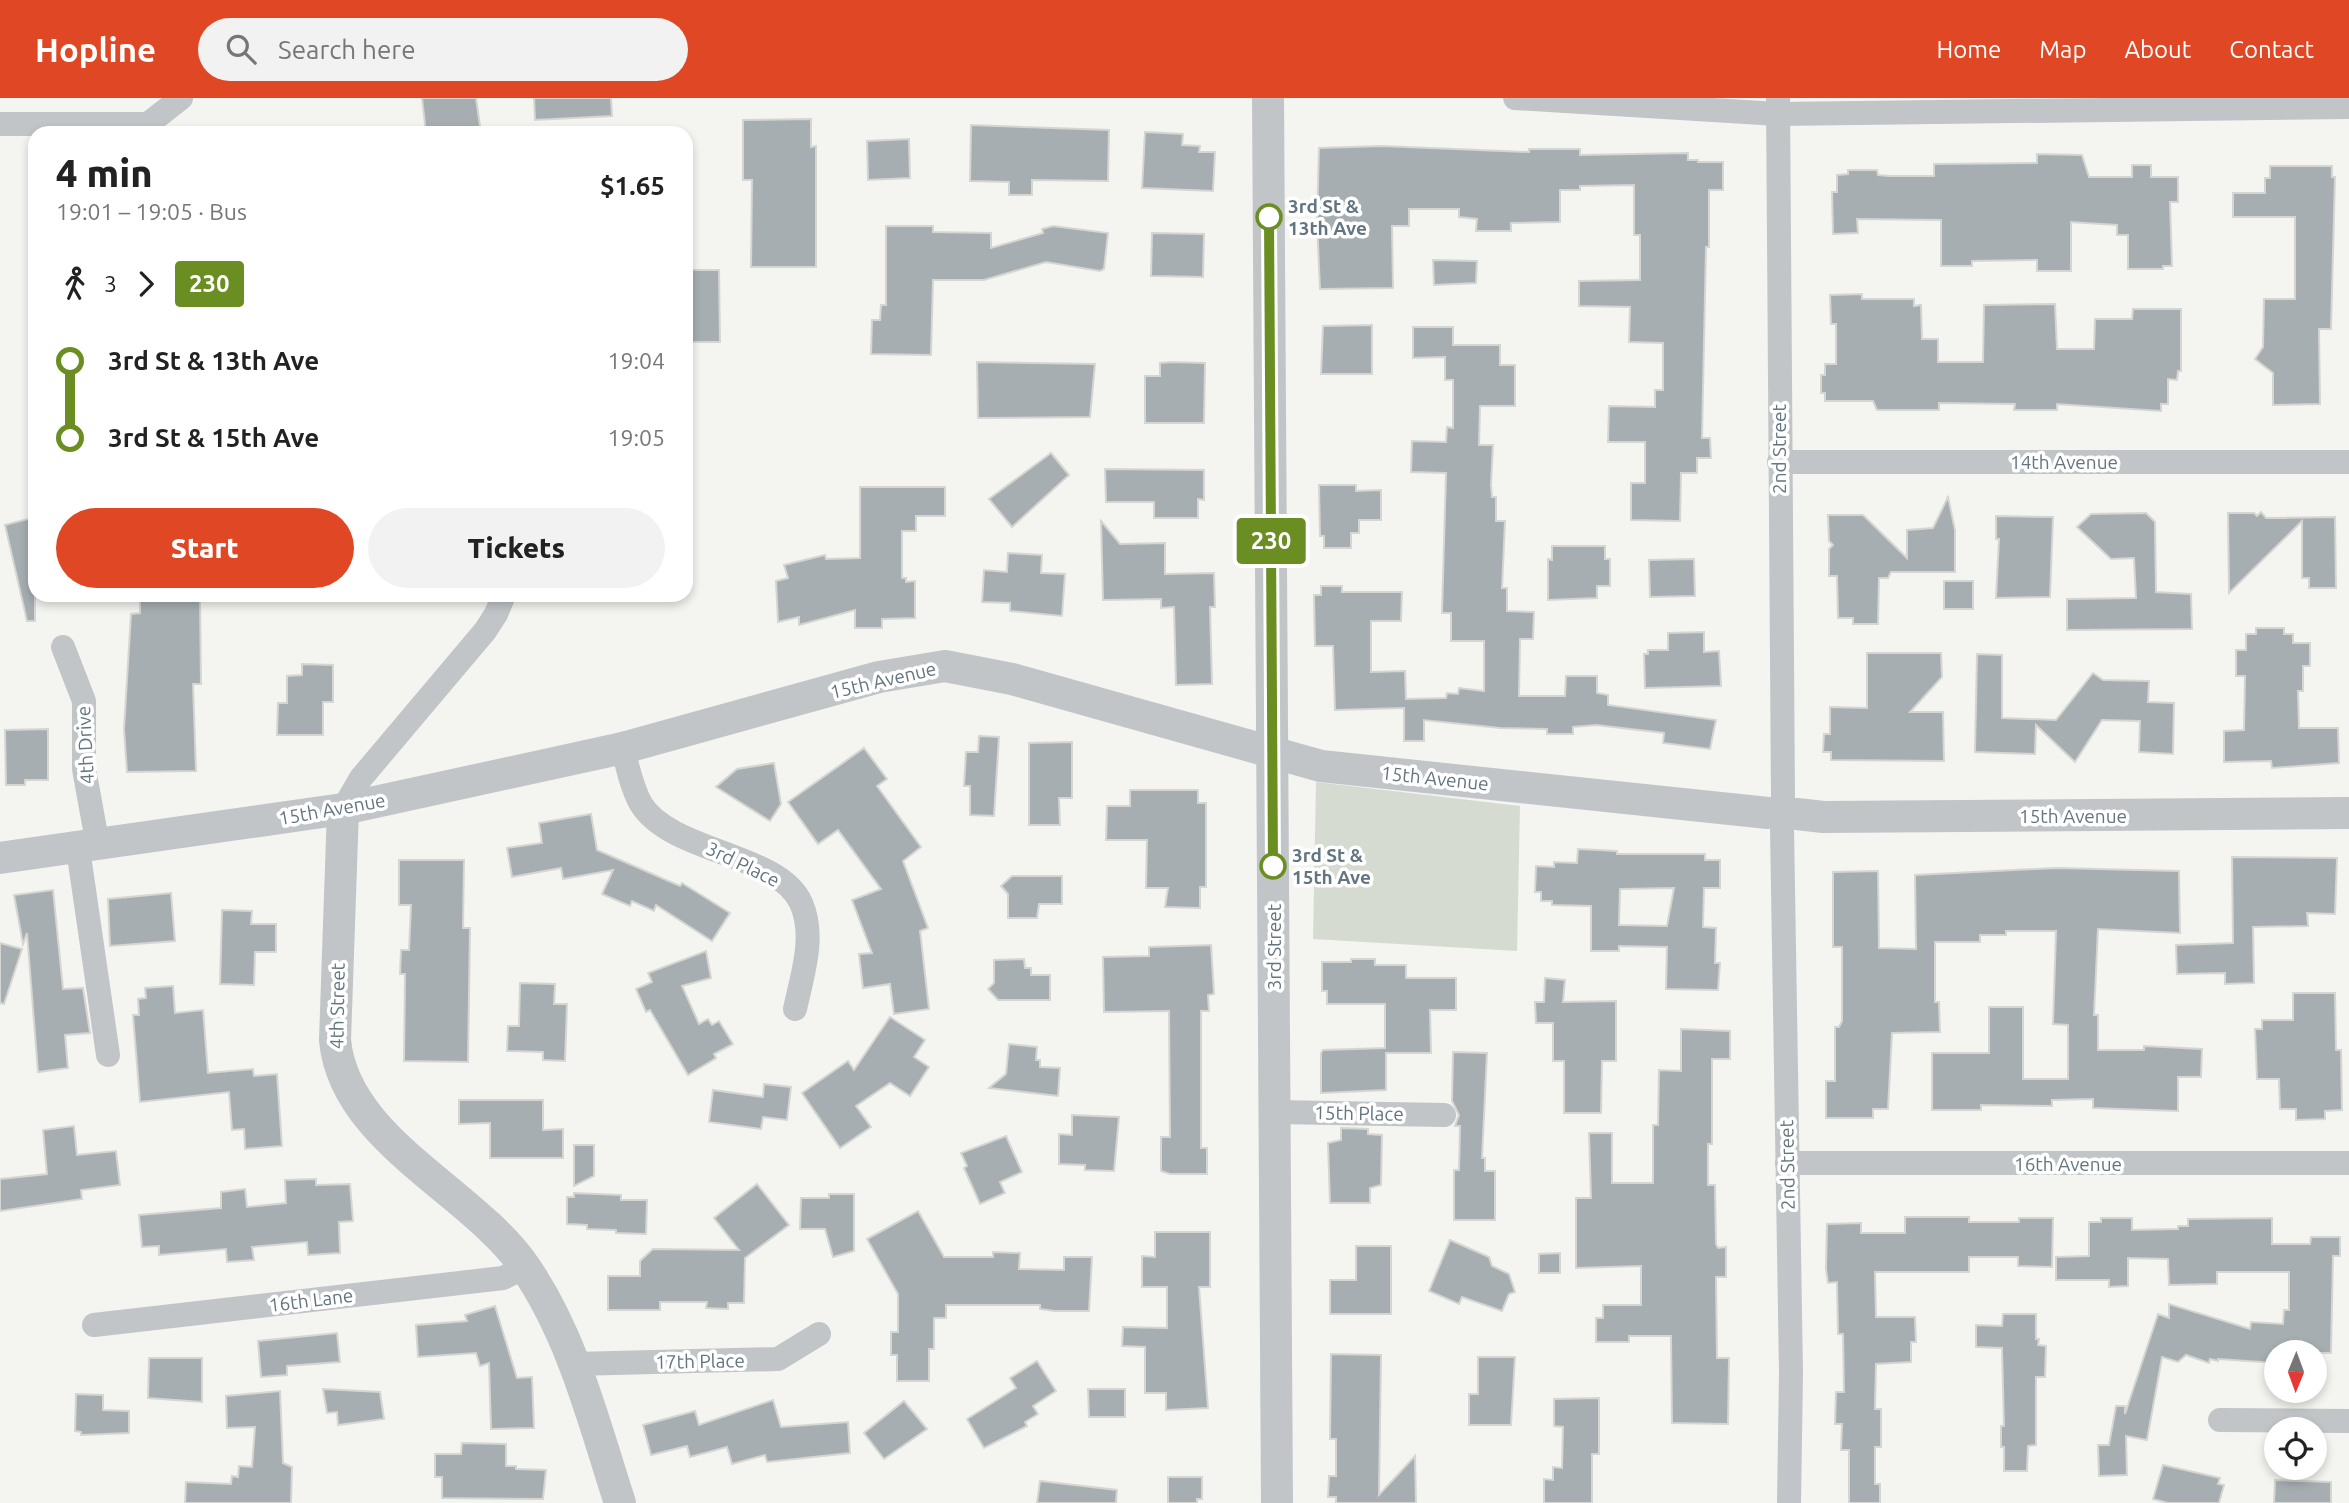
<!DOCTYPE html>
<html lang="en">
<head>
<meta charset="utf-8">
<style>
	:root { --surface:#fff; --page:#f2f2f2; --text:#222; --muted:#767676; --accent:#df4725 }
	body { margin:0; font-family:Ubuntu,sans-serif; background:var(--page); color:var(--text); height:100vh; display:flex; flex-direction:column; font-size:26px; white-space:nowrap }
	* { box-sizing:border-box; margin:0 }
	p { font-size:23px; color:var(--muted) }
	.icon { flex:none; width:38px; height:38px; fill:none; stroke:currentColor; stroke-width:2; stroke-linecap:round; stroke-linejoin:round }
	.map { position:relative; flex:1; overflow:hidden }
	.drawer { position:absolute; left:28px; top:28px; width:665px; height:476px; display:flex; flex-direction:column; background:var(--surface); border-radius:21px; box-shadow:0 4px 10px #0003 }
	.drawer>* { flex:none }
	.badge { padding:0 14px; border-radius:5px; font-size:24px; line-height:46px }
	.needle { width:46px; rotate:181deg }
	.fabs { position:absolute; left:2264px; top:1242px; display:grid; gap:14px }
	.fabs a { display:grid; place-items:center; width:63px; height:63px; border-radius:50%; background:var(--surface); box-shadow:0 4px 10px #0003; font-size:35px }
	.map>.badge { position:absolute; translate:-50% -50%; box-shadow:0 0 0 4px #fff }
	.legs { display:flex; align-items:center; gap:10px; height:77px; padding:0 28px; font-size:23px }
	.legs p { margin-inline-start:auto }
	.summary { display:flex; align-items:center; justify-content:space-between; height:119px; padding:0 28px }
	h1 { font-size:38px; font-weight:800; line-height:52px }
	.primary-button { display:flex; gap:14px; margin-top:auto; padding:14px 28px }
	.primary-button a { flex:1; height:80px; border-radius:42px; background:var(--accent); color:#fff; font-size:28px; font-weight:800; line-height:80px; text-align:center }
	.primary-button a+a { background:var(--page); color:var(--text) }
	ul { padding:0 28px; list-style:none }
	li { display:flex; align-items:center; gap:24px; height:77px; font-size:26px }
	li i { display:grid; place-items:center; width:10px; height:100%; margin:0 9px; background:currentColor }
	li i::after { content:''; width:18px; height:18px; margin:-9px; border:5px solid; border-radius:50%; background:var(--surface) }
	li p { margin-inline-start:auto }
	li:first-child i { background:linear-gradient(#0000 50%,currentColor 0) }
	li:last-child i { background:linear-gradient(currentColor 50%,#0000 0) }
	header { display:flex; align-items:center; gap:42px; box-sizing:border-box; height:98px; padding:0 35px; background:var(--accent); color:#fff }
	header strong { font-size:33px }
	nav { display:flex; gap:38px; margin-inline-start:auto; font-size:24px }
	.search { width:490px; height:63px; background:var(--page); display:flex; align-items:center; gap:18px; box-sizing:border-box; padding:0 24px; border-radius:38px; color:var(--muted); font-size:26px }
	.map>svg:first-child { display:block }
</style>
</head>
<body>
<header>
<strong>Hopline</strong>
<div class="search"><svg class="icon" aria-label="search" viewBox="0 0 24 24"><circle cx="10" cy="10" r="6"/><path d="M15 15l6 6"/></svg>Search here</div>
<nav><a>Home</a><a>Map</a><a>About</a><a>Contact</a></nav>
</header>
<div class="map">
<svg width="2349" height="1405" viewBox="0 0 2349 1405">
	<rect width="100%" height="100%" fill="#f4f4f0"/>
	<path fill="#d5dbd1" d="M1316,684L1520,708L1517,853L1313,841Z"/>
	<g fill="#a6aeb2" stroke="#d5d5d2" stroke-width="2" fill-rule="evenodd">
		<path d="M422,0H476L481,35H426Z"/>
		<path d="M534,0H611L612,18L535,22Z"/>
		<path d="M811,21V49L816,48V169H751L752,82H743V22Z"/>
		<path d="M971,27L1109,32L1108,83L1032,82V97H1009V84L970,83Z"/>
		<path d="M1145,34L1183,36L1182,47L1200,48L1199,54H1215L1213,93L1142,90Z"/>
		<path d="M909,41L910,80L868,82L867,43Z"/>
		<path d="M1382,48L1529,54V51H1580V57L1688,55V62H1698V64H1723V92H1709V149H1706L1702,340H1710L1711,360H1697V375H1681L1680,423L1631,422V385H1645V344H1608L1609,308L1655,309V292H1663V245L1629,244L1630,209L1579,208V183L1640,182V137H1634V87L1580,88V92H1560V124L1511,125V133H1476L1477,121L1459,119V111H1409V128H1392L1393,190L1320,191L1317,123L1319,50Z"/>
		<path d="M2037,56L2082,57L2089,79H2132V67H2151V79H2178V104H2170L2172,168H2163V171H2128V137H2117V127L2071,124V173H2037V162L1972,163V168H1941V122L1857,121L1858,135L1833,136L1832,94H1837V77L1848,76V72H1877L1878,77L1889,78H1934V66L2037,65Z"/>
		<path d="M2270,68H2332V79H2335L2331,231H2319L2320,306L2273,307V275L2255,261L2263,249L2264,201H2295V119H2233V95H2265V80H2270Z"/>
		<path d="M886,128H933V134L991,135V150L1043,135L1042,131L1053,128L1108,135L1104,171L1100,173L1046,164L984,182H933L931,257L871,256L872,222H880L881,207H886Z"/>
		<path d="M1152,135L1204,136L1203,179L1151,178Z"/>
		<path d="M1433,162L1477,163L1476,185L1434,187Z"/>
		<path d="M686,172H719L720,244H686Z"/>
		<path d="M1862,196V201H1914V208L1921,207L1922,241H1938V264H1983L1984,207L2055,206L2057,251H2094L2095,221H2132L2133,211H2181V273H2178L2177,282L2168,281V306H2161V313L2057,306V312H2014L2015,306L1939,305V312H1877L1873,303H1825V295H1821V277H1825V266H1836V226H1831L1830,197Z"/>
		<path d="M1372,227V276H1321L1323,228Z"/>
		<path d="M1413,229H1453V247H1500V267H1515V308H1480L1479,347H1493L1491,387L1492,399H1496V423H1505L1502,490H1507V513L1534,514L1533,541H1520L1519,598H1565L1566,578H1597V595L1608,597V607L1716,622L1710,651L1663,645L1664,635L1596,627L1573,629V636H1547V631L1500,630L1424,622V643H1404V610L1335,612L1333,548H1315L1314,497H1321V488H1342V494H1402L1401,523H1371V574L1405,573L1406,601L1446,600L1447,595L1458,596L1459,590L1484,593V543H1451V515H1442L1446,375L1411,374L1412,343L1446,344L1447,329L1453,330V282H1445V259L1413,260Z"/>
		<path d="M977,264L1095,266L1090,319L978,320Z"/>
		<path d="M1172,264L1205,265L1204,325H1145V278H1160V265Z"/>
		<path d="M1051,355L1069,377L1012,429L989,401Z"/>
		<path d="M1105,371L1204,372V402L1198,401V420H1154V404H1106Z"/>
		<path d="M1319,387H1356V393L1381,392V422H1359V435H1351V450H1324V438H1320Z"/>
		<path d="M860,389H945V418H916V433H902V480H906V484L915,483V520L882,521V530H855V512L799,527V519L778,524L776,483L788,480L784,467L825,457L826,461L860,460Z"/>
		<path d="M1948,399L1955,432V474H1891L1888,480H1879L1878,526H1853V520H1838L1837,478H1829V451L1833,447L1829,443L1828,417H1863L1907,460V432L1933,430Z"/>
		<path d="M2261,414L2266,420L2335,419L2336,490H2309V480H2302V423L2229,495L2228,415H2254L2257,418Z"/>
		<path d="M2146,415L2155,424L2156,494L2191,496L2192,531L2067,532V501L2136,500L2134,460L2111,461L2077,429L2091,416Z"/>
		<path d="M1996,418L2053,419L2050,499L1996,500L1999,441H1996Z"/>
		<path d="M35,419V523H27L5,427Z"/>
		<path d="M1101,423L1120,446L1165,445V476L1214,475L1215,509H1210L1212,586L1176,587L1174,509L1161,510V501L1103,502Z"/>
		<path d="M1552,448H1605V461H1610V488H1597V500L1548,502V461L1552,462Z"/>
		<path d="M1008,455L1042,457L1041,475L1065,476L1062,518L1010,513V505L982,504L984,472L1007,474Z"/>
		<path d="M1694,461L1695,498L1650,499L1649,462Z"/>
		<rect x="1944" y="483" width="29" height="28"/>
		<path d="M140,497H200L201,586H193L196,673L127,674L124,631L131,516L140,515Z"/>
		<path d="M2256,530H2284V536H2293V545H2310V568H2303V593H2298L2299,630H2338L2339,665L2272,670L2271,663L2224,664V633L2244,632L2245,578H2236V552H2246V536H2256Z"/>
		<path d="M1704,534V554L1719,553L1721,588L1645,590L1644,556H1648V552H1668V535Z"/>
		<path d="M1867,555H1941L1942,579L1910,614H1943L1944,663L1831,662V654H1823L1824,636H1830V609L1867,610Z"/>
		<path d="M1977,556L2002,557V620L2056,622L2093,575L2103,582L2149,583L2148,604L2174,605L2173,656L2139,654L2140,623L2102,622L2075,664L2036,627L2035,656L1975,654Z"/>
		<path d="M302,566L333,567V604H323V637H277L278,605H287V578L302,577Z"/>
		<path d="M48,631V682H25V687H6L5,632Z"/>
		<path d="M979,638L999,639L994,718L970,717V688H964L966,654H978Z"/>
		<path d="M1072,644V700H1059L1060,727H1029V645Z"/>
		<path d="M864,650L887,681L877,688L921,749L903,763L928,830L920,833L929,911L894,916L890,886L863,890L859,856L872,855L852,802L881,791L838,732L818,746L788,704Z"/>
		<path d="M774,665L781,706L770,723L716,689L737,671Z"/>
		<path d="M1130,692H1198V705H1206V789H1200V810L1165,809L1168,790H1146L1147,742H1106L1107,708H1130Z"/>
		<path d="M591,716L597,752L680,788L682,785L730,815L712,843L656,807L654,813L632,803L630,808L602,796L613,772L563,781L561,770L512,779L507,750L542,745L539,725Z"/>
		<path d="M1578,751L1617,753V756H1705V762H1720V790H1704L1703,829L1716,830L1715,865H1720L1718,892L1666,891L1667,849L1619,848V853H1591V808L1552,807V803H1541V794H1535L1536,768L1554,769V764L1577,765ZM1674,790L1667,828L1619,827L1620,791Z"/>
		<path d="M2232,759L2337,760L2335,816L2307,815L2308,828L2253,829L2254,885L2225,886V875L2177,876L2176,847L2233,845Z"/>
		<path d="M399,762H464L463,830H470L468,964L404,963L405,876H400L401,852H409L411,807H399Z"/>
		<path d="M2056,770L2179,773L2180,835L2098,831L2094,917H2098V952H2144V948L2202,951L2201,979H2178V1013L2093,1010V1001L2052,1002V1008L1981,1007V1012H1932V955H1989V909H2023V981H2068V927L2053,926L2056,833H2006V837H1980V844H1935V904H1939L1940,934L1892,935L1888,1011H1873V1020H1826V983H1835V929H1839L1842,923V849H1833V774L1878,773L1879,850L1916,851L1915,777Z"/>
		<path d="M1012,778H1062V806H1039L1037,820H1008V796L1001,788Z"/>
		<path d="M53,792L63,891L83,890L90,935L65,937L68,970L38,974L27,835L23,846L14,797Z"/>
		<path d="M171,795L175,843L110,848L108,801Z"/>
		<path d="M222,812L252,813L251,826H276V854H255L254,887L220,886Z"/>
		<path d="M0,845L22,851L4,906L0,905Z"/>
		<path d="M1211,847L1214,896L1208,897L1209,913H1201V1050H1207V1076H1170L1161,1073V1039H1170L1169,913L1104,914L1103,859L1149,858V849Z"/>
		<path d="M706,853L711,880L682,888L699,926L708,921L712,927L719,923L733,946L714,956L716,960L688,977L650,912L646,914L636,891L652,884L648,875Z"/>
		<path d="M1024,861L1025,870H1031V877H1050V902H998L988,891L994,885V862Z"/>
		<path d="M1351,861H1375V867H1406V880H1456V912H1430L1431,955H1386V992L1321,995V955L1323,952L1385,950V906H1327V893H1322V864H1351Z"/>
		<path d="M1545,880L1565,882L1563,904L1616,903V963H1602L1601,1015H1564V963H1553V925H1536L1535,904H1544Z"/>
		<path d="M520,885L555,886L554,906H567L565,963L543,962V954L507,953L508,928H519Z"/>
		<path d="M173,888L175,915L203,912L208,975L253,971L254,978L277,976L282,1048L245,1051L244,1031L232,1032L229,994L140,1004L133,917H139L138,901L146,900L145,890Z"/>
		<path d="M2293,895H2335L2336,952H2341L2342,1012L2325,1013V1021L2296,1022V1011H2280L2279,981H2257L2255,931H2262V922H2293Z"/>
		<path d="M890,919L925,942L914,959L929,969L910,998L890,985L856,1008L871,1029L840,1050L802,995L848,963L854,972Z"/>
		<path d="M1681,931L1730,933V961H1712V1046H1708V1087H1715L1716,1146L1718,1150L1726,1149V1179H1716L1717,1260H1729L1728,1326L1672,1325L1671,1238H1629V1244H1596V1220H1603V1207H1641V1168L1576,1170V1100H1591L1589,1035H1612V1085H1653V1027H1658L1659,972L1681,973Z"/>
		<path d="M1009,946L1037,949L1036,962H1040V969L1060,970L1058,998L989,990L1006,976Z"/>
		<path d="M1453,954L1487,955L1482,1060H1485V1073H1495V1122H1454V1072H1459L1460,1028H1455L1459,1017L1452,1003Z"/>
		<path d="M764,986L791,989L787,1022L763,1019L761,1031L709,1024L713,992L763,999Z"/>
		<path d="M459,1002H543V1032L563,1031V1060H490V1025L459,1026Z"/>
		<path d="M1072,1017L1119,1019L1114,1073L1085,1072V1067L1059,1066V1036L1072,1037Z"/>
		<path d="M74,1028L77,1057L116,1053L120,1087L81,1092L82,1101L0,1113V1081L47,1076L43,1032Z"/>
		<path d="M1341,1030L1368,1031V1036L1382,1037L1381,1087L1370,1090V1105H1330L1328,1045L1341,1042Z"/>
		<path d="M1006,1038L1022,1074L1000,1084L1005,1095L980,1106L964,1070L967,1068L961,1055Z"/>
		<path d="M574,1047H594V1078L574,1088Z"/>
		<path d="M316,1081V1087L350,1086L353,1123L339,1124L340,1155L308,1157L307,1144L252,1149L254,1162L227,1164L226,1151L159,1157V1148L142,1149L139,1117L221,1110V1094L245,1091L247,1109L286,1105L285,1082Z"/>
		<path d="M757,1086L789,1127L745,1160L744,1205H728V1211L706,1210L707,1204H660V1212H608V1178H640V1163L653,1151L739,1152L714,1120Z"/>
		<path d="M574,1095L621,1097V1102H647L646,1136L616,1135V1132L587,1131V1127L567,1126V1099H574Z"/>
		<path d="M829,1096H854V1153L833,1159L825,1131H800L801,1100H829Z"/>
		<path d="M918,1113L944,1159H993V1154L1020,1155L1019,1171L1064,1172V1159H1092L1089,1213H1054L1040,1211V1207H946V1220H934V1251H929V1283H897V1257H891V1234H898V1196L867,1141Z"/>
		<path d="M1905,1119H1969V1124H2019V1120H2053L2052,1169L2018,1168V1159H1969V1174H1875L1876,1219H1915L1916,1244H1911V1264L1876,1266L1875,1311H1881V1349H1875V1386H1880V1405H1849V1352H1841L1842,1326H1835L1836,1294H1844L1843,1236H1838L1837,1184L1828,1185L1826,1171L1827,1126L1861,1125V1135H1905Z"/>
		<path d="M2101,1120H2132V1132L2178,1131V1128H2188V1121L2272,1120V1146H2310L2311,1139H2340V1158H2333L2331,1255H2277V1265L2218,1261V1263L2210,1261L2209,1265L2186,1257L2178,1264L2162,1259L2147,1342L2126,1338L2127,1377L2099,1378L2098,1347H2109L2116,1308H2125V1316L2158,1216L2169,1220V1206L2250,1231L2251,1224L2283,1226L2284,1212H2289V1174H2217V1186L2169,1187L2168,1161L2128,1160V1188L2109,1189V1182H2056V1159L2089,1158V1124H2101Z"/>
		<path d="M1155,1134H1210V1189H1199L1208,1310L1166,1312V1295H1145V1249L1122,1248L1123,1229L1167,1230V1189H1142V1158L1155,1159Z"/>
		<path d="M1450,1142L1489,1159L1492,1168L1509,1176L1515,1194L1509,1196L1502,1213L1462,1199L1459,1206L1429,1193Z"/>
		<path d="M1356,1148H1391V1216H1330V1182H1356Z"/>
		<path d="M1560,1155V1175H1539V1156Z"/>
		<path d="M495,1208L517,1280L532,1279L534,1330L491,1331L489,1265L480,1268L476,1255L418,1259L416,1227L467,1223L465,1217Z"/>
		<path d="M2003,1216H2036V1241H2039L2038,1247L2046,1248L2045,1279H2036V1347L2028,1348L2027,1373H2004V1349H2001V1328H2004L2002,1250L1976,1249V1227L2002,1228Z"/>
		<path d="M337,1235L340,1264L287,1268V1277L261,1279L258,1243Z"/>
		<path d="M1331,1256L1381,1257L1379,1397L1415,1358L1416,1405H1336V1399H1328L1329,1378H1336V1341H1330Z"/>
		<path d="M1478,1259H1515L1511,1327H1469V1296H1478Z"/>
		<path d="M149,1260H202V1304L148,1300Z"/>
		<path d="M1037,1263L1056,1293L1033,1308L1038,1316L1025,1324L1027,1328L984,1350L967,1321L1016,1290L1010,1280Z"/>
		<path d="M323,1291L380,1294L384,1321L338,1327L337,1314L327,1315Z"/>
		<path d="M1088,1291H1125V1319H1089Z"/>
		<path d="M280,1293L283,1365L292,1369L291,1405H185L186,1384L231,1386L232,1378L238,1379L239,1368L252,1369L255,1329L227,1330L226,1298Z"/>
		<path d="M76,1296L103,1297V1312L129,1313V1335L81,1337V1334L75,1333Z"/>
		<path d="M1599,1300V1356H1592V1405H1544V1381L1553,1382V1369L1562,1370L1563,1329L1554,1328V1301Z"/>
		<path d="M773,1302L781,1329L848,1324L850,1355L767,1364L765,1357L732,1366L727,1349L690,1359L687,1348L651,1357L643,1327L695,1313L699,1327Z"/>
		<path d="M904,1303L927,1331L884,1361L864,1335Z"/>
		<path d="M462,1345L506,1346V1368H516V1371L546,1372L543,1401L442,1400V1379H435V1356H461Z"/>
		<path d="M2163,1367L2220,1380L2218,1386L2224,1387L2219,1405H2168L2153,1401Z"/>
		<path d="M1168,1379H1202V1401H1197V1405H1168Z"/>
		<path d="M2275,1382L2331,1384V1405H2274Z"/>
		<path d="M1040,1383L1117,1392L1116,1405H1037Z"/>
	</g>
	<g fill="none" stroke-linecap="round" stroke-linejoin="round">
		<g stroke="#c1c5c8" stroke-width="24">
			<path d="M1515,0L1778,16L2349,9"/>
			<path d="M1778,1L1783,701"/>
			<path d="M0,26H148L181,0"/>
			<path d="M1779,364H2349"/>
			<path d="M63,549L84,603V671L98,748"/>
			<path d="M623,650C627,668 632,690 641,706C671,755 779,755 801,805C816,838 802,878 795,911"/>
			<path d="M343,711L361,680L485,533L496,516L504,497"/>
			<path d="M1782,730L1791,1274L1789,1405"/>
			<path d="M78,751L108,957"/>
			<path d="M1275,1014L1444,1017"/>
			<path d="M1787,1065H2349"/>
			<path d="M94,1227L503,1180L525,1169"/>
			<path d="M574,1266L778,1261L819,1236"/>
			<path d="M2220,1322L2349,1323"/>
		</g>
		<g stroke="#c1c5c8" stroke-width="32">
			<path d="M1268,0L1277,1405"/>
			<path d="M343,711L335,942C344,1042 472,1092 525,1169C573,1239 594,1325 620,1405"/>
			<path d="M1797,716L1823,719L2349,715"/>
			<path d="M0,760L343,711L623,650L879,579L945,568L1012,581L1321,668L1768,715"/>
		</g>
	</g>
	<g fill="none" stroke-linecap="round" stroke-linejoin="round">
		<g stroke="#fff" stroke-width="16">
			<path id="line-1" d="M1269,119L1273,768"/>
		</g>
		<use href="#line-1" stroke="#6b8e23" stroke-width="10"/>
	</g>
	<g fill="#fff" stroke="#6b8e23" stroke-width="3.5">
		<circle cx="1269" cy="119" r="12"/>
		<circle cx="1273" cy="768" r="12"/>
	</g>
	<g text-anchor="middle" dominant-baseline="central" stroke-width="7" stroke-linejoin="round" paint-order="stroke">
		<g font-size="19" font-weight="bold" fill="#637580" stroke="#fff" text-anchor="start">
			<text x="1288" y="108">3rd St &amp;<tspan x="1288" dy="22">13th Ave</tspan></text>
			<text x="1292" y="757">3rd St &amp;<tspan x="1292" dy="22">15th Ave</tspan></text>
		</g>
		<g font-size="19" fill="#637580" stroke="#fff">
			<text transform="translate(1779 351) rotate(-90)">2nd Street</text>
			<text x="2064" y="364">14th Avenue</text>
			<text transform="translate(883 582) rotate(-13)">15th Avenue</text>
			<text transform="translate(85 647) rotate(-93)">4th Drive</text>
			<text transform="translate(1435 680) rotate(6)">15th Avenue</text>
			<text transform="translate(332 711) rotate(-10)">15th Avenue</text>
			<text x="2073" y="718">15th Avenue</text>
			<text transform="translate(743 766) rotate(26)">3rd Place</text>
			<text transform="translate(1274 849) rotate(-90)">3rd Street</text>
			<text transform="translate(337 908) rotate(-89)">4th Street</text>
			<text transform="translate(1359 1015) rotate(1)">15th Place</text>
			<text x="2068" y="1066">16th Avenue</text>
			<text transform="translate(1787 1067) rotate(-91)">2nd Street</text>
			<text transform="translate(311 1202) rotate(-7)">16th Lane</text>
			<text transform="translate(700 1263) rotate(-1)">17th Place</text>
		</g>
	</g>
</svg>
<div class="fabs">
<a><svg class="needle" viewBox="-14 -14 28 28"><path d="M0-13l5 13h-10z" fill="#e53935"/><path d="M0 13l5-13h-10z" fill="#767676"/></svg></a>
<a><svg class="icon" aria-label="locate" viewBox="0 0 24 24"><circle cx="12" cy="12" r="6"/><path d="M12 2v4M12 18v4M2 12h4M18 12h4"/></svg></a>
</div>
<b class="badge" style="left:1271px;top:443px;background:#6b8e23;color:#fff">230</b>
<section class="drawer">
<div class="summary"><div><h1>4 min</h1><p>19:01 – 19:05 · Bus</p></div><b>$1.65</b></div>
<div class="legs"><svg class="icon" aria-label="walk" viewBox="0 0 24 24"><circle cx="13" cy="4" r="2"/><path d="M13 8l-2 6 4 7M11 14l-3 7M7 12l3-4h3l4 4"/></svg>3<svg class="icon" aria-label="forward" viewBox="0 0 24 24"><path d="M9 5l7 7-7 7"/></svg><b class="badge" style="background:#6b8e23;color:#fff">230</b></div>
<ul>
<li><i style="color:#6b8e23"></i><b>3rd St &amp; 13th Ave</b><p>19:04</p></li>
<li><i style="color:#6b8e23"></i><b>3rd St &amp; 15th Ave</b><p>19:05</p></li>
</ul>
<div class="primary-button"><a>Start</a><a>Tickets</a></div>
</section>
</div>
</body>
</html>
